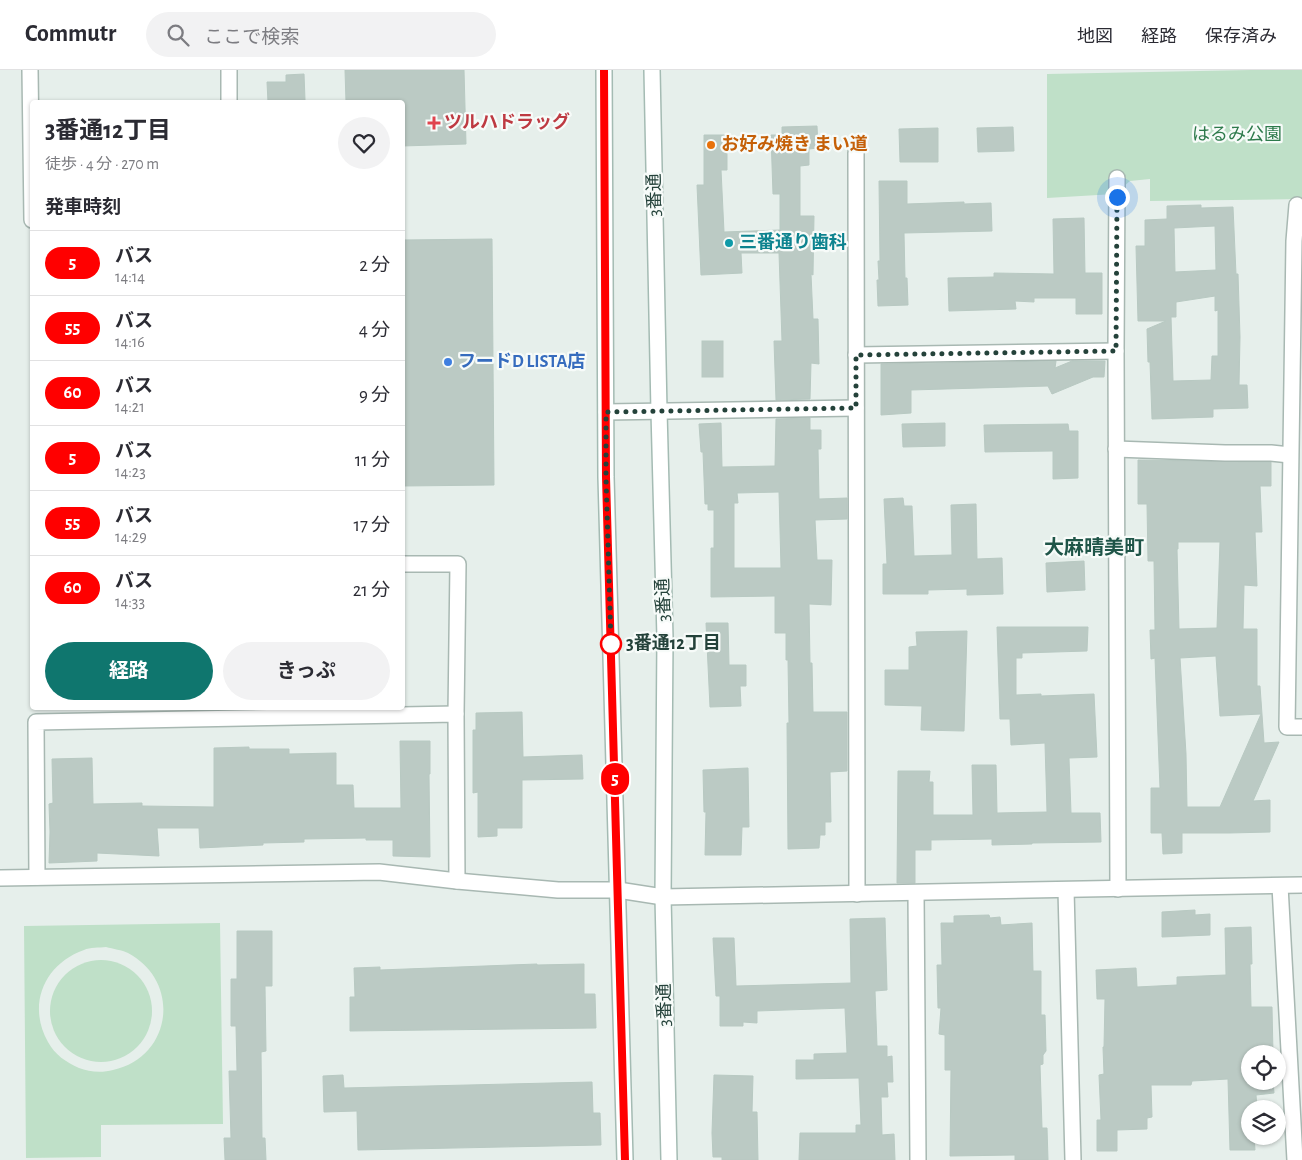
<!DOCTYPE html>
<html lang="ja">
<head>
<meta charset="utf-8">
<style>
	:root { --surface:#fff; --page:#f2f2f3; --text:#2b2b33; --muted:#7c7c81; --line:#e1e1e2; --accent:#0f766e }
	body { margin:0; font-family:"Alegreya Sans","Noto Sans JP",sans-serif; background:var(--page); color:var(--text); height:100vh; display:flex; flex-direction:column; font-size:19px; white-space:nowrap }
	* { box-sizing:border-box; margin:0 }
	p { font-size:16px; color:var(--muted) }
	.icon { flex:none; width:28px; height:28px; fill:none; stroke:currentColor; stroke-width:2; stroke-linecap:round; stroke-linejoin:round }
	.map { position:relative; flex:1; overflow:hidden }
	.sheet { position:absolute; left:30px; top:30px; width:375px; height:610px; display:flex; flex-direction:column; background:var(--surface); border-radius:5px; box-shadow:0 1px 4px #0004 }
	.sheet>* { flex:none }
	.badge { padding:0 10px; border-radius:16px; font-size:18px; line-height:32px }
	.tools { position:absolute; left:1241px; top:975px; display:grid; gap:10px }
	.tools a { display:grid; place-items:center; width:45px; height:45px; border-radius:50%; background:var(--surface); box-shadow:0 1px 4px #0004; font-size:25px }
	.you { position:absolute; width:25px; height:25px; margin:-12px; border:4px solid #fff; border-radius:50%; background:#1a73e8; box-shadow:0 0 0 8px #1a73e833 }
	.map>.badge { position:absolute; translate:-50% -50%; box-shadow:0 0 0 2px #fff }
	h2 { padding:0 15px; font-size:19px; line-height:45px }
	.round { display:grid; place-items:center; flex:none; width:52px; height:52px; border-radius:26px; background:var(--page) }
	.summary { display:flex; align-items:center; justify-content:space-between; height:85px; padding:0 15px }
	h1 { font-size:24px; font-weight:700; line-height:38px }
	.cta { display:flex; gap:10px; margin-top:auto; padding:10px 15px }
	.cta a { flex:1; height:58px; border-radius:30px; background:var(--accent); color:#fff; font-size:20px; font-weight:700; line-height:58px; text-align:center }
	.cta a+a { background:var(--page); color:var(--text) }
	ul { padding:0; list-style:none }
	li { display:flex; align-items:center; gap:15px; height:65px; padding:0 15px; border-top:1px solid var(--line) }
	li div { flex:1 }
	li b { display:block; font-size:19px }
	li em { font-style:normal }
	li .badge { min-width:55px; font-weight:700; text-align:center }
	header { display:flex; align-items:center; gap:30px; box-sizing:border-box; height:70px; padding:0 25px; background:var(--surface); border-bottom:1px solid var(--line) }
	header strong { font-size:24px }
	nav { display:flex; gap:28px; margin-inline-start:auto; font-size:18px }
	.search { width:350px; height:45px; background:var(--page); display:flex; align-items:center; gap:12px; box-sizing:border-box; padding:0 18px; border-radius:28px; color:var(--muted); font-size:19px }
	.map>svg:first-child { display:block }
</style>
</head>
<body>
<header>
<strong>Commutr</strong>
<div class="search"><svg class="icon" aria-label="search" viewBox="0 0 24 24"><circle cx="10" cy="10" r="6"/><path d="M15 15l6 6"/></svg>ここで検索</div>
<nav><a>地図</a><a>経路</a><a>保存済み</a></nav>
</header>
<div class="map">
<svg width="1302" height="1090" viewBox="0 0 1302 1090">
	<rect width="100%" height="100%" fill="#e6efeb"/>
	<g fill="#bfe0c8" fill-rule="evenodd">
		<path d="M1251,0H1302V129L1150,131V109L1130,111L1115,124L1047,128V4Z"/>
		<path d="M220,853L223,1054L101,1055V1087L26,1088L24,856ZM106,877C113,879 122,880 128,883C182,912 172,987 113,1000C102,1003 89,1002 79,998C66,992 55,985 48,972C27,935 44,894 84,880C90,877 99,878 106,877Z"/>
		<circle cx="101" cy="941" r="51"/>
	</g>
	<g fill="#bbcac4" stroke="#b8c9c2" fill-rule="evenodd">
		<path d="M345,0H464L466,74L402,76V32H346Z"/>
		<path d="M304,4L305,30H290V32H268L267,12H286V5Z"/>
		<path d="M817,56L818,78L809,79V95L800,96V146H814L813,205L811,204L813,249H818L819,294L811,293L810,329L776,330L774,271H782L779,183H741L742,203L701,205L697,115H704V65H727V100H721L724,162L780,160V124H773L771,65H782V57Z"/>
		<path d="M1013,57L1014,81L978,82L977,58Z"/>
		<path d="M938,58V92H900L899,59Z"/>
		<path d="M879,111H907V134L964,132V134L991,133L992,161L904,163L905,208H907L908,235L878,236L877,210H879L878,191H880Z"/>
		<path d="M1201,135V138L1233,137L1236,204H1238L1240,267L1239,315H1247L1248,338L1213,339V347L1152,349L1150,292H1148L1147,259L1166,251H1138L1136,176H1145V150L1167,149V136ZM1215,156L1216,200L1175,202L1174,158ZM1215,226V241L1218,240V286H1212L1211,310L1173,311L1171,247H1176V232Z"/>
		<path d="M1084,148L1085,203H1102V244H1076V228H1034V232L1015,231L1016,239L949,241L948,208L994,207V203L1054,204L1053,149Z"/>
		<path d="M492,169L494,415L402,416V170Z"/>
		<rect x="702" y="271" width="21" height="36"/>
		<path d="M1056,291L1055,298L1072,291H1105L1104,307H1093L1052,324L1048,316L911,320V343L881,345V294Z"/>
		<path d="M810,348V360H821V379H818L819,429L847,428V449L815,450L817,490H832L831,535L809,534L810,593H812L813,642H847V701L830,702L831,752H825V765H820L819,778L788,779L787,653H789L788,590H786V563H775V526L711,527V478H714V440H708V434H705L703,382H701L699,354L721,353L722,397L775,396L776,349ZM779,422L781,498H734V433H738L737,423Z"/>
		<path d="M945,353V376L903,377L902,354Z"/>
		<path d="M1068,354L1069,361H1078V408L1053,409V381L985,382L984,355Z"/>
		<path d="M1138,390L1271,392V416H1260L1262,462H1255L1257,516L1244,515L1243,559H1257V616H1260L1264,673L1279,672L1253,731L1270,730V762L1229,763H1182V783L1163,784L1162,763H1151V718H1160L1155,588L1151,589L1150,560H1155L1154,491H1148L1147,434H1138ZM1178,472H1220L1217,558L1179,559L1177,479H1178ZM1216,586L1220,646L1261,644L1220,737H1187L1186,684L1180,588Z"/>
		<path d="M903,428L904,436H912L914,486L952,485L951,435L976,434L977,489L1002,488L1003,524L967,525V519L928,520V524H883V494H887L884,429Z"/>
		<path d="M1084,491L1085,520L1047,522L1046,493Z"/>
		<path d="M706,553H728L729,595H746V616H740L741,636L710,637Z"/>
		<path d="M997,557H1088L1087,581L1022,583V588H1016V625L1041,624V626L1094,624L1097,687L1069,688L1071,743H1100L1101,772L1032,773V774L992,775V769L931,770V780H915V813H897L898,701H930L929,712H933V745H973L972,695H996L997,743L1047,742L1045,673L1011,675L1010,649H1000Z"/>
		<path d="M967,561L964,661L921,660L922,636L885,635V600H909V577L917,576L916,562Z"/>
		<path d="M522,642L523,687L582,685L583,709L522,710V758H497V766L478,767V722L473,723V660H476V643Z"/>
		<path d="M400,671H430V704H429L430,787L393,786V770H366V768L304,769V772L263,773V775L200,778L199,758H157L159,786L97,783V791L49,793L50,762L49,734L53,733L52,689L92,688L93,734L142,733V736L214,737V678L249,677V679H289V684L336,683V715H353L354,738H401Z"/>
		<path d="M748,698L749,757H742L741,785H705L706,742H704L703,700Z"/>
		<path d="M1195,840V845L1210,844V865L1162,867V842Z"/>
		<path d="M989,845L990,848L1000,847L1001,855L1032,853L1033,901H1041V945H1045L1046,981L1043,985V994L1040,995L1042,1058H1047L1048,1090H1015V1085L950,1086L951,1000H945V965L939,964L941,938H938L937,895H942L941,853H954V846Z"/>
		<path d="M885,848L887,920L875,921L877,976H887V987L892,986L893,1012H887L888,1027H881L882,1065L894,1064L895,1090H799L800,1063H856V1055H861L859,1008L796,1009V990H814V984L847,983L845,938L757,941V953L743,952V956H720V926H716L713,868H734L736,916L851,913L850,849Z"/>
		<path d="M1251,857L1252,894H1250L1251,937H1272L1273,984H1250V1011H1273L1274,1023L1256,1025L1257,1039H1250V1066H1254L1255,1080H1230L1228,1009L1192,1011L1191,1015H1151L1152,1047L1147,1048V1059L1117,1060V1081H1097V1050H1101L1099,1005L1104,1004L1103,977H1104L1105,929H1097L1096,900L1136,898L1137,917L1177,915V907L1226,905L1225,858Z"/>
		<path d="M237,861H272V916H265L266,981L261,982L262,1068H265L266,1090H225L224,1068H231L229,1001H237L236,956H231V909H237Z"/>
		<path d="M537,894V895L584,894V924H595L596,958L350,961V927H355L354,898L380,897V900Z"/>
		<path d="M343,1005L344,1018L592,1012L593,1043H600L601,1075L358,1080L357,1041L324,1042L323,1006Z"/>
		<path d="M714,1005L753,1006L752,1042H757L758,1090H722V1087H713L712,1063Z"/>
	</g>
	<g fill="none" stroke-linecap="round" stroke-linejoin="round">
		<g stroke="#a8b8b2" stroke-width="18">
			<g id="street">
				<path d="M30,0L32,150"/>
				<path d="M229,0V32"/>
				<path d="M856,83L857,824"/>
				<path d="M1117,108L1116,281L1118,819"/>
				<path d="M1297,135L1294,171L1287,657H1302"/>
				<path d="M856,285L1116,281"/>
				<path d="M606,342L856,338"/>
				<path d="M1116,379L1225,383H1271L1290,385"/>
				<path d="M402,494H458L456,644"/>
				<path d="M37,807L36,652L456,644L457,811"/>
				<path d="M0,808L379,802L457,811L558,820H618L663,827L1302,815"/>
				<path d="M1280,816L1295,1090"/>
				<path d="M1066,820L1073,1090"/>
				<path d="M916,823L918,1090"/>
			</g>
		</g>
		<g stroke="#a4bbb3" stroke-width="18">
			<g id="secondary">
				<path d="M604,0L606,407L625,1090"/>
				<path d="M652,0L659,341L665,568L663,827L669,1090"/>
			</g>
		</g>
		<use href="#street" stroke="#fff" stroke-width="15"/>
		<use href="#secondary" stroke="#fff" stroke-width="15"/>
	</g>
	<g fill="none" stroke-linecap="round" stroke-linejoin="round">
		<g stroke="#fff" stroke-width="11">
			<path id="line" d="M604,0L606,407L625,1090"/>
		</g>
		<use href="#line" stroke="#f00" stroke-width="8"/>
		<path stroke="#24423a" stroke-width="5" stroke-dasharray="0 9" d="M611,574L606,407V342L856,338V285L1116,281L1117,127"/>
	</g>
	<path fill="#e0444e" stroke="#f7fbf9" stroke-width="2" d="M431.5 45.5h5v5h5v5h-5v5h-5v-5h-5v-5h5z"/>
	<circle fill="#e8710a" stroke="#f7fbf9" stroke-width="2" cx="711" cy="75" r="5"/>
	<circle fill="#0f9aa8" stroke="#f7fbf9" stroke-width="2" cx="729" cy="173" r="5"/>
	<circle fill="#3f7fe0" stroke="#f7fbf9" stroke-width="2" cx="448" cy="292" r="5"/>
	<circle fill="#fff" stroke="#f00" stroke-width="2.5" cx="611" cy="574" r="10"/>
	<g text-anchor="middle" dominant-baseline="central" stroke-width="4.5" stroke-linejoin="round" paint-order="stroke">
		<g font-size="18" font-weight="bold" fill="#be3a42" stroke="#f7fbf9" text-anchor="start">
			<text x="444" y="53">ツルハドラッグ</text>
		</g>
		<g font-size="18" fill="#2d7a4b" stroke="#f7fbf9">
			<text x="1237" y="65">はるみ公園</text>
		</g>
		<g font-size="18" font-weight="bold" fill="#c56008" stroke="#f7fbf9" text-anchor="start">
			<text x="721" y="75">お好み焼き まい道</text>
		</g>
		<g font-size="18" fill="#24423a" stroke="#f7fbf9">
			<text transform="translate(655 125) rotate(-91)">3番通</text>
			<text transform="translate(664 530) rotate(-92)">3番通</text>
			<text transform="translate(665 935) rotate(-91)">3番通</text>
		</g>
		<g font-size="18" font-weight="bold" fill="#0d838f" stroke="#f7fbf9" text-anchor="start">
			<text x="739" y="173">三番通り歯科</text>
		</g>
		<g font-size="18" font-weight="bold" fill="#366cbe" stroke="#f7fbf9" text-anchor="start">
			<text x="458" y="292">フードD LISTA店</text>
		</g>
		<g font-size="18" font-weight="bold" fill="#24423a" stroke="#f7fbf9" text-anchor="start">
			<text x="626" y="574">3番通12丁目</text>
		</g>
		<g font-size="20" font-weight="bold" fill="#1f5548" stroke="#f7fbf9">
			<text x="1094" y="478">大麻晴美町</text>
		</g>
	</g>
</svg>
<div class="tools">
<a><svg class="icon" aria-label="locate" viewBox="0 0 24 24"><circle cx="12" cy="12" r="6"/><path d="M12 2v4M12 18v4M2 12h4M18 12h4"/></svg></a>
<a><svg class="icon" aria-label="layers" viewBox="0 0 24 24"><path d="M12 4l9 5-9 5-9-5zM3 14l9 5 9-5"/></svg></a>
</div>
<div class="you" style="left:1117px;top:127px"></div>
<b class="badge" style="left:615px;top:709px;background:#f00;color:#fff">5</b>
<section class="sheet">
<div class="summary"><div><h1>3番通12丁目</h1><p>徒歩 · 4 分 · 270 m</p></div><a class="round"><svg class="icon" aria-label="heart" viewBox="0 0 24 24"><path d="M12 20l-8-8c-3-5 5-10 8-4 3-6 11-1 8 4z"/></svg></a></div>
<h2>発車時刻</h2>
<ul>
<li><span class="badge" style="background:#f00;color:#fff">5</span><div><b>バス</b><p>14:14</p></div><em>2 分</em></li>
<li><span class="badge" style="background:#f00;color:#fff">55</span><div><b>バス</b><p>14:16</p></div><em>4 分</em></li>
<li><span class="badge" style="background:#f00;color:#fff">60</span><div><b>バス</b><p>14:21</p></div><em>9 分</em></li>
<li><span class="badge" style="background:#f00;color:#fff">5</span><div><b>バス</b><p>14:23</p></div><em>11 分</em></li>
<li><span class="badge" style="background:#f00;color:#fff">55</span><div><b>バス</b><p>14:29</p></div><em>17 分</em></li>
<li><span class="badge" style="background:#f00;color:#fff">60</span><div><b>バス</b><p>14:33</p></div><em>21 分</em></li>
</ul>
<div class="cta"><a>経路</a><a>きっぷ</a></div>
</section>
</div>
</body>
</html>
